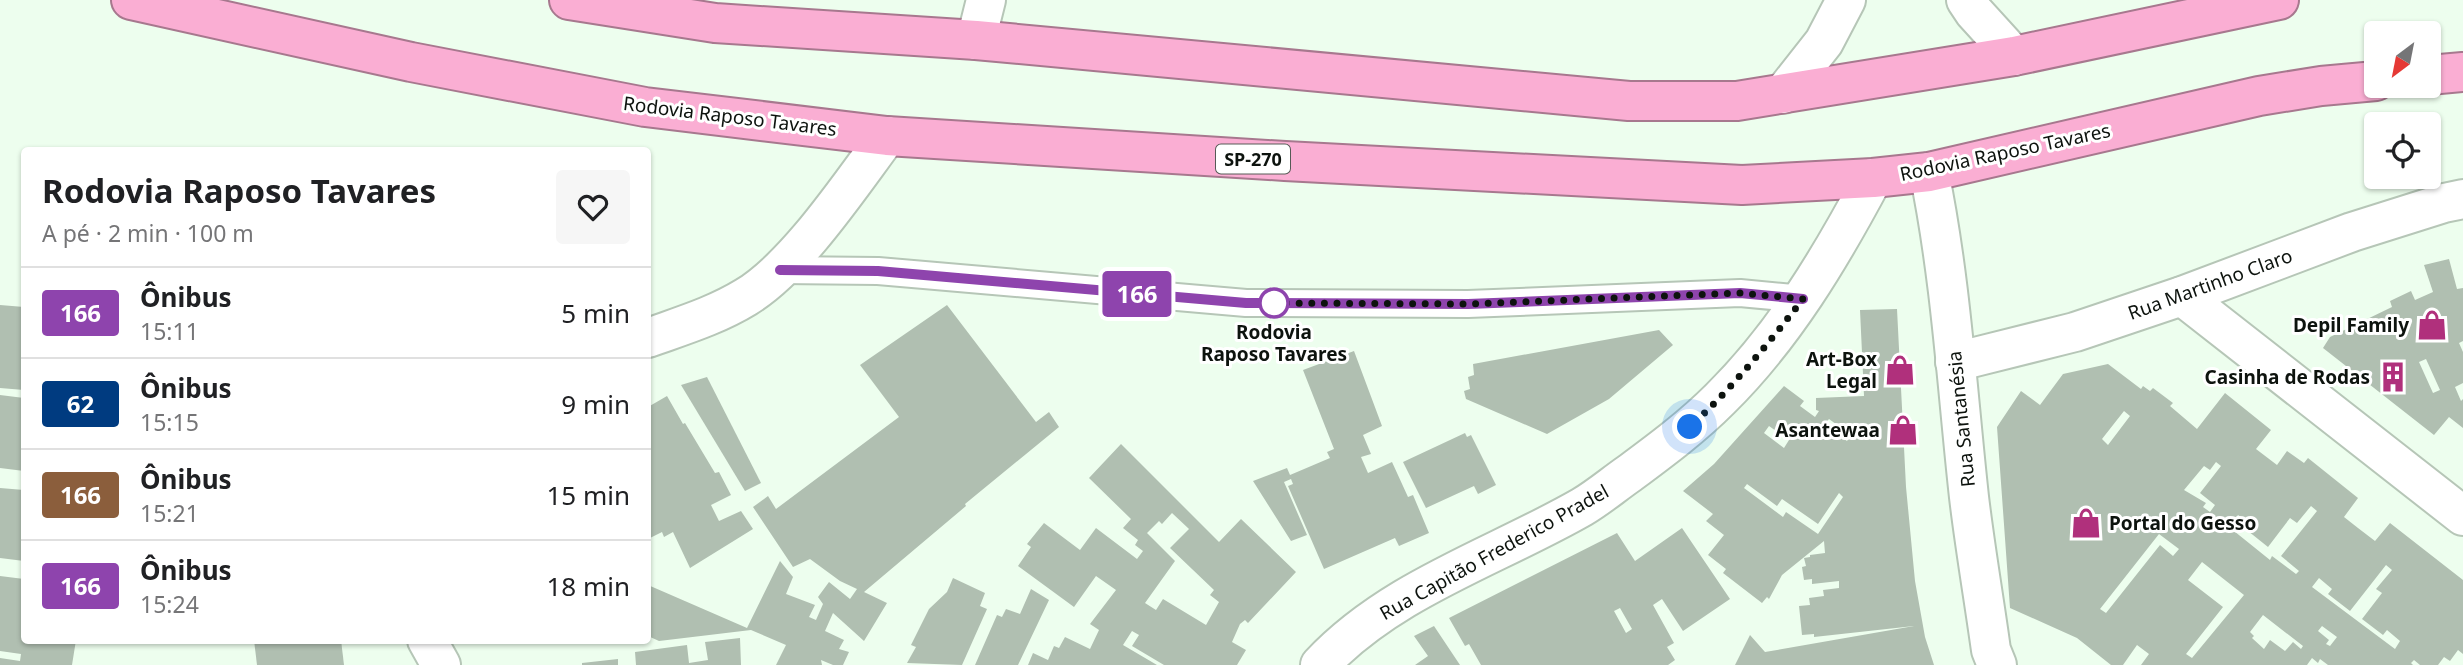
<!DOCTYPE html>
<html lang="pt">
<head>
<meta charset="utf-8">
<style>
	:root { --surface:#fff; --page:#f6f6f6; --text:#202124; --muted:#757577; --line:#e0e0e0 }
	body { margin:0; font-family:"Noto Sans",sans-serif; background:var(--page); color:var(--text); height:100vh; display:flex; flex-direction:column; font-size:26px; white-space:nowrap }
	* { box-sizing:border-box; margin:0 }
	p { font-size:23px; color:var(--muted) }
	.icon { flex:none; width:38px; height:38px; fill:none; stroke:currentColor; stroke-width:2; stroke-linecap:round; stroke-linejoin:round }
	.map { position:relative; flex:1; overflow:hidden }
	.panel { position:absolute; left:21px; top:147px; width:630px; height:497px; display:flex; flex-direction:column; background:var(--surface); border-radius:7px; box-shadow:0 2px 5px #0004 }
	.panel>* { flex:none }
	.badge { padding:0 14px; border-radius:5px; font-size:24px; line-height:46px }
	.needle { width:46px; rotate:212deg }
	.controls { position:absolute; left:2364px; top:21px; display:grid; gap:14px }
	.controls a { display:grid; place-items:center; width:77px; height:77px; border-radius:7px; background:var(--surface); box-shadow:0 2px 5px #0004; font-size:35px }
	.you { position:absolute; width:35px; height:35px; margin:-18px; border:5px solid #fff; border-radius:50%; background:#1a73e8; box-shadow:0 0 0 10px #1a73e833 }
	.map>.badge { position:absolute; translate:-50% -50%; box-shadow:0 0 0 4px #fff }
	.round { display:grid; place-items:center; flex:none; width:74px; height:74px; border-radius:7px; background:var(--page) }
	.head { display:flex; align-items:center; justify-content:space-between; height:119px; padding:0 21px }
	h1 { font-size:33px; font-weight:700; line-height:52px }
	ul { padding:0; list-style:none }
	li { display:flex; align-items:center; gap:21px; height:91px; padding:0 21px; border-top:2px solid var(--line) }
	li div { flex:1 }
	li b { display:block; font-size:26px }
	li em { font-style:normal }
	li .badge { min-width:77px; font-weight:700; text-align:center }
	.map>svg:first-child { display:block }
</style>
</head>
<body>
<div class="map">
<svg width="2463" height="665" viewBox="0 0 2463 665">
	<rect width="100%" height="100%" fill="#edfeee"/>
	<g fill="#b0bfb1" fill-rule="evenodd">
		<path d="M2449,259L2457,289L2463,288V341L2459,343L2463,352V383L2455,387L2461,401L2463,399V428L2449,417L2434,435L2323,348L2330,337L2392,307L2390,301L2411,291L2415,300L2433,292L2424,265ZM2426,359L2440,390L2433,393L2419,362Z"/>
		<path d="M0,305L24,307V390L0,388Z"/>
		<path d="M947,305L1036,422L1049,412L1059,427L965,504L966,506L864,592L887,603L864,641L833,613L825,631L844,640L839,649L849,652L843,665H833L821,660L822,665H776L786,645L751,630L659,641L648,636V585L747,628L780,561L793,577L786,594L815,605L809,617L816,620L823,604L818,597L829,582L850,599L857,589L840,581L810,559L793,567L753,507L768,496L776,509L899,417L860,365Z"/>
		<path d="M1897,309L1906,487L1915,581L1925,637L1934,665H1735L1750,635L1765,652L1914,626L1814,637V634L1802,635L1799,606L1810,605L1809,598L1824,596L1823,590L1839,588V581L1812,584V579L1804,580L1802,567L1806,566L1804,558L1810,557V555L1825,553L1824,541L1782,575L1769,599L1767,597L1762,603L1723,573L1726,569L1708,555L1724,535L1706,521L1713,514L1683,491L1714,464L1784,386L1804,401L1800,406L1815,417L1819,411L1816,410V398L1864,396L1860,310ZM1829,419L1851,435L1847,441L1824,425ZM1769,426L1789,440L1784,448L1764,433ZM1747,484L1777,506L1782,499L1818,524L1839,493L1843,497L1818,534L1786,512L1783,517L1744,488Z"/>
		<path d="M1659,330L1673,345L1609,399L1547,434L1466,399L1464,391L1470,389L1468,377L1474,375L1473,364Z"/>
		<path d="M1354,351L1382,426L1363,435L1371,454L1361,457L1368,473L1392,462L1408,497L1413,495L1429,533L1399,546L1395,538L1324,569L1288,486L1293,484L1291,479L1284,482L1307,535L1291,541L1253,481L1287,468L1290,475L1330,458L1327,452L1334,449L1303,370Z"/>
		<path d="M2108,364L2141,389L2143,386L2150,391L2153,388L2173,403L2170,406L2197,429L2225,393L2271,430L2256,449L2277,465L2287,451L2304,463L2308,458L2358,498L2344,517L2358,528L2375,541L2390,523L2463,580V654L2458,650L2450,661L2444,657L2438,665H2420L2414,660L2411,663L2413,665H2328L2320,659L2318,663L2312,658L2307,665H2141L2149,654L2137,645L2123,665H2111L2077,638L2010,608L1997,427L2021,391L2040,405L2063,374ZM2124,411L2130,416L2108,445L2102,439ZM2216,462L2221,466L2200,493L2215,505L2210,512L2203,507L2206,503L2184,490L2204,466L2210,470ZM2311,506L2317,511L2281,556L2299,571L2296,574L2272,556L2270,560L2229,527L2238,515L2252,526L2248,531L2268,547L2290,518L2297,523ZM2159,534L2179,549L2173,556L2160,545L2106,613L2100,609ZM2202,562L2244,595L2192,658L2186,654L2223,607L2188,580ZM2386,565L2392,570L2376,589L2382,593L2362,619L2383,635L2387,630L2400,641L2395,649L2312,587L2319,578L2332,589L2328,594L2350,611ZM2263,615L2303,646L2301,649L2293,642L2285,651L2270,640L2264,649L2252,638L2254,636L2250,632ZM2322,626L2337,637L2330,646L2326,644L2329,640L2318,631Z"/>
		<path d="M707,377L761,483L745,491L681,385Z"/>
		<path d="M0,395L24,398V471L0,468Z"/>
		<path d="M667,396L683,424L685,423L715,473L719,472L731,495L711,505L719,521L741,511L753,529L690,568L673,532L664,537L662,532L648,539V407Z"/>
		<path d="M1465,433L1467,437L1471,435L1496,485L1478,494L1474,486L1426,508L1403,462Z"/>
		<path d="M1121,444L1219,542L1241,519L1296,572L1248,623L1245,620L1240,624L1232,642L1246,650L1237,665H1164L1132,646L1139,635L1132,631L1123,645L1157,665H1028L1033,653L1048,660L1054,646L1059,648L1065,637L1090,649L1099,630L1090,624L1116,590L1096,576L1074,607L1018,566L1031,547L1027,544L1044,523L1080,550L1096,528L1137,559L1143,551L1135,545L1138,540L1123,528L1131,519L1089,478ZM1172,513L1189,529L1170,548L1214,590L1210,595L1219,602L1206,625L1163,599L1156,610L1145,603L1175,561L1147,533L1159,521L1162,524Z"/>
		<path d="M0,488L24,490V561L0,558Z"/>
		<path d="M1682,528L1730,599L1683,631L1662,599L1653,605L1674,643L1667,647L1675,660L1668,665H1481L1469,644L1465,646L1449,618L1617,533L1635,561ZM1620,608L1632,629L1626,633L1614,611Z"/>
		<path d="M0,576L24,579V640H76L72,665H0V658L20,661L21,654L0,651Z"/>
		<path d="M953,578L985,593L980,606L987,609L962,665L907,663L916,647L911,645L929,609L947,592Z"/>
		<path d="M1031,589L1049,600L1018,665H975L997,615L1002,617L1006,609L1020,614Z"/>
		<path d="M1434,626L1460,665H1415L1428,656L1414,636Z"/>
		<path d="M740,638L741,665H636L635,652L687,645L689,663L708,660L705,642Z"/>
		<path d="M254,640H341L344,665H257Z"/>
		<path d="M618,659V665H582V663Z"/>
	</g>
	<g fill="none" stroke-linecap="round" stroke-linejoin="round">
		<g stroke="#b6c6b7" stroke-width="30">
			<path id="service" d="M780,270L878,271L1246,303L1468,304L1740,293L1803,299"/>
		</g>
		<g stroke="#b6c6b7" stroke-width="42">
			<g id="minor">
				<path d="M976,40L986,0"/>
				<path d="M2182,296L2463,516"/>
				<path d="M648,338C681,326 715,316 746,297C797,266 851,184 887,136"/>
				<path d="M427,640L441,665"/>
				<path d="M1320,665C1391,589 1495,557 1582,507C1599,497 1614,484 1630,473C1661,450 1692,427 1720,399C1784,336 1831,257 1873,178"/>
			</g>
		</g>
		<g stroke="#b6c6b7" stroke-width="42">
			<g id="tertiary">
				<path d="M1929,172C1951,279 1957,388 1969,497C1975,548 1984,599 1991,650L1997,665"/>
				<path d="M1955,362L2075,332L2182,296L2352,232L2444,203L2463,199"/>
			</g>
		</g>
		<g stroke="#b6c6b7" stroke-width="42">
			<g id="secondary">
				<path d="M1966,0L1974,12L2014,56"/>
				<path d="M1783,94L1824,42L1846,0"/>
			</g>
		</g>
		<g stroke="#a7788e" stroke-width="42">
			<g id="motorway">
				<path d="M131,0L411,62L645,107L887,136L1285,161L1742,185L1873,178L1929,172L2259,96L2321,86L2376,81"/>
				<path d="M569,0L715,23L976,40L1629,101H1737L2014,56L2279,0"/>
				<path d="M2429,75L2463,72"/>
			</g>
		</g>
		<use href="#service" stroke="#fff" stroke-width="26"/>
		<use href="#minor" stroke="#fff" stroke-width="38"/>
		<use href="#tertiary" stroke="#fff" stroke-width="38"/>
		<use href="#secondary" stroke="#fff" stroke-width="38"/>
		<use href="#motorway" stroke="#faaed3" stroke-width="38"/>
	</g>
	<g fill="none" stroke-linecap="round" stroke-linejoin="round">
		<g stroke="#fff" stroke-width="16">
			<path id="line" d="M780,270L878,271L1246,303L1468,304L1740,293L1803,299"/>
		</g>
		<use href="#line" stroke="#8e44ad" stroke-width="10"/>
		<path stroke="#0d130e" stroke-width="7" stroke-dasharray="0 12.6" d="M1274,303L1468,304L1740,293L1803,299C1768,344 1732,388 1690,427"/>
	</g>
	<defs>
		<g id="shop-bare" transform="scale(2.415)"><path d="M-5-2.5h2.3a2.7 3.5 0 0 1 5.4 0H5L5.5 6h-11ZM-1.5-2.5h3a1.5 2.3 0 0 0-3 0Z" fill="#b0307c" stroke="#fff" stroke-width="2.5" paint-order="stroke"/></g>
		<g id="building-bare" transform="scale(2.415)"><path d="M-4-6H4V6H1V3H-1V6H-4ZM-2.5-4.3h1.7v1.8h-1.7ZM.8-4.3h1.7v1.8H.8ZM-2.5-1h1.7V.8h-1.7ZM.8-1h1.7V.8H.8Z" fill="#b0307c" stroke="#fff" stroke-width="2.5" paint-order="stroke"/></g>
	</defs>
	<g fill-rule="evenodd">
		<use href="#shop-bare" x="2432" y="325"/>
		<use href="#shop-bare" x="1900" y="370"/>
		<use href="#building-bare" x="2393" y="377"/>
		<use href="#shop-bare" x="1903" y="430"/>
		<use href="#shop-bare" x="2086" y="523"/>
	</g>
	<circle fill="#fff" stroke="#8e44ad" stroke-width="3.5" cx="1274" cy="303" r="14"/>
	<g text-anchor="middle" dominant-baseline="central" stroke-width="6" stroke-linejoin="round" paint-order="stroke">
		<rect fill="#fff" stroke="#565a56" stroke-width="2" x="1216" y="144.5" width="74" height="29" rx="5"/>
		<g font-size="18" font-weight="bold" fill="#0d130e">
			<text x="1253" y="159">SP-270</text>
		</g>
		<g font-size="19" fill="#0d130e" stroke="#fff">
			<text transform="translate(730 116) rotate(7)">Rodovia Raposo Tavares</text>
			<text transform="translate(2005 152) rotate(-12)">Rodovia Raposo Tavares</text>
			<text transform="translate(2210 284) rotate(-20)">Rua Martinho Claro</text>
			<text transform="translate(1961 419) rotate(-96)">Rua Santanésia</text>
			<text transform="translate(1494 552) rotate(-29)">Rua Capitão Frederico Pradel</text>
		</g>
		<g font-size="19" font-weight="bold" fill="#0d130e" stroke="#fff" text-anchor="end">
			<text x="2409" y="325">Depil Family</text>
			<text x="1877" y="359">Art-Box<tspan x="1877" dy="22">Legal</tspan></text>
			<text x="2370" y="377">Casinha de Rodas</text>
			<text x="1880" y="430">Asantewaa</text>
			<text x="2109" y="523" text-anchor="start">Portal do Gesso</text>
		</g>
		<g font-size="19" font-weight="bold" fill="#0d130e" stroke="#fff">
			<text x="1274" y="332">Rodovia<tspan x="1274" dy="22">Raposo Tavares</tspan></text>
		</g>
	</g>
</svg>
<div class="controls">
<a><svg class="needle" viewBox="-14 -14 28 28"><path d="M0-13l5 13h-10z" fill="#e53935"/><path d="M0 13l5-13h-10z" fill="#757577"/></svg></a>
<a><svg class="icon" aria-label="locate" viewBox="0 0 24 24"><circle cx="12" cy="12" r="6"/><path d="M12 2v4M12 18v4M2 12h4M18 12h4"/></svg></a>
</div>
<div class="you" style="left:1690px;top:427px"></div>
<b class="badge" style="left:1137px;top:294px;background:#8e44ad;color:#fff">166</b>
<section class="panel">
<div class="head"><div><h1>Rodovia Raposo Tavares</h1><p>A pé · 2 min · 100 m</p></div><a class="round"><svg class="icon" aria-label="heart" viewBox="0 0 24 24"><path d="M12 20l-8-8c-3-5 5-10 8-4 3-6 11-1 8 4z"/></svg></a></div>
<ul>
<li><span class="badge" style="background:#8e44ad;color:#fff">166</span><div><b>Ônibus</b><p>15:11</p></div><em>5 min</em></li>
<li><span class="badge" style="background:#003b80;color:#fff">62</span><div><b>Ônibus</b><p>15:15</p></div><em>9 min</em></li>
<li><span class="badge" style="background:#8b5e3c;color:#fff">166</span><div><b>Ônibus</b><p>15:21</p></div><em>15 min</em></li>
<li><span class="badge" style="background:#8e44ad;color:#fff">166</span><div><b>Ônibus</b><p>15:24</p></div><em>18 min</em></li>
</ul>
</section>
</div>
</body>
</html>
